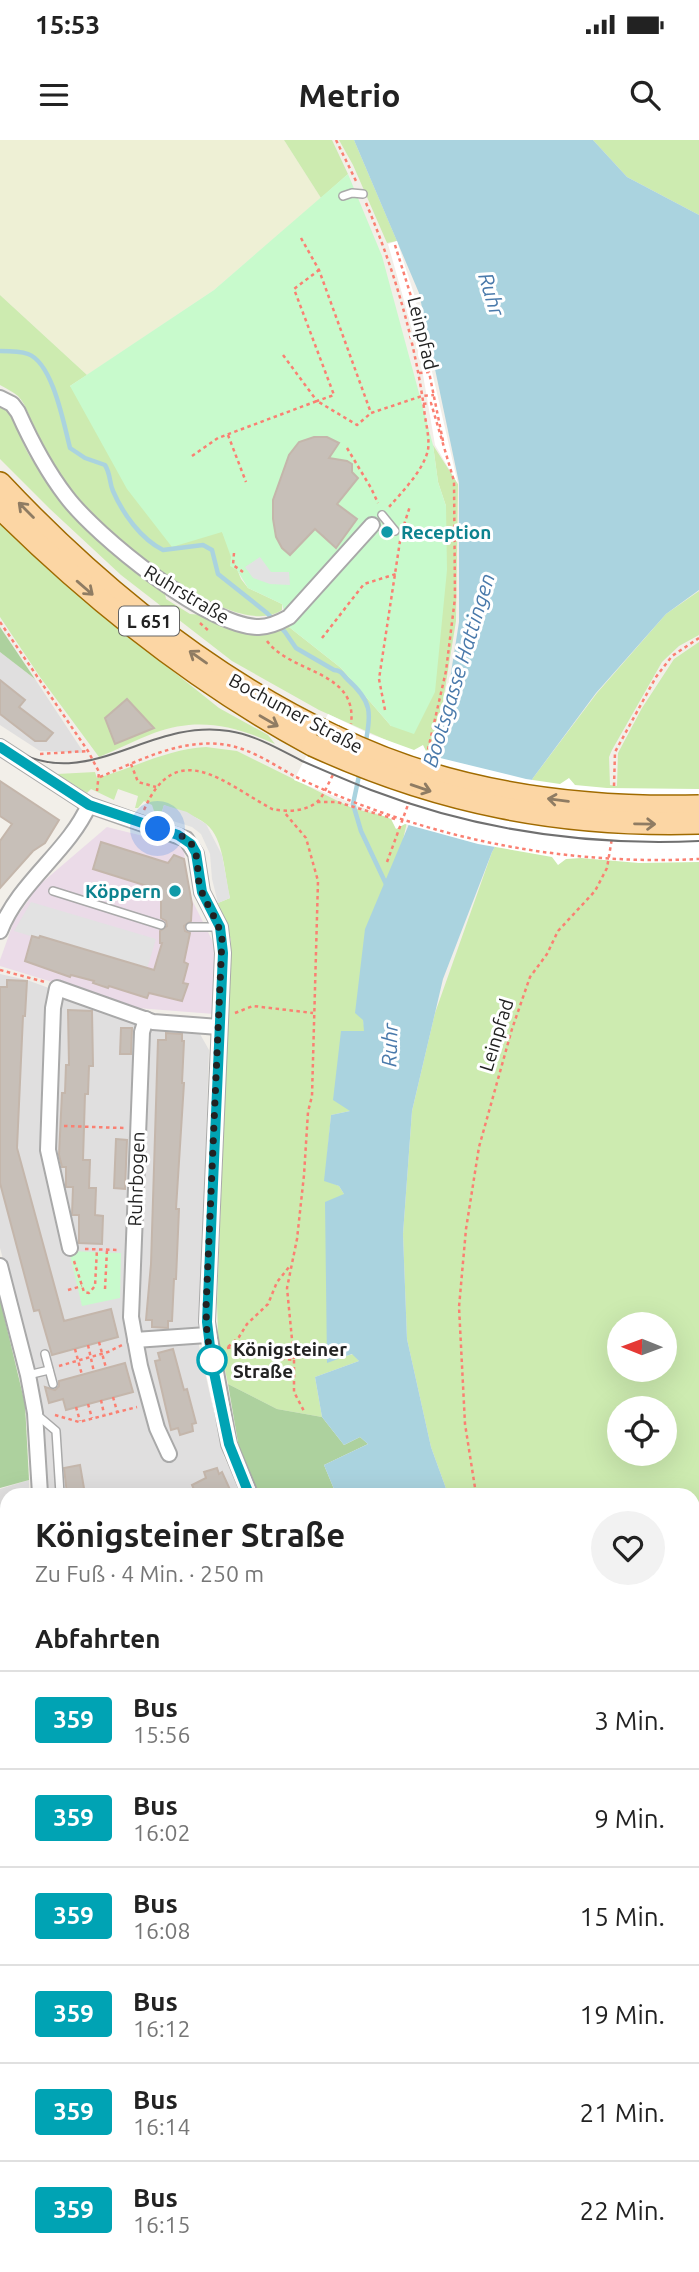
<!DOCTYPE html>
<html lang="de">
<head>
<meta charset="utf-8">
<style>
	:root { --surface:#fff; --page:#f2f2f2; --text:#222; --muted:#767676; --line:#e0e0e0 }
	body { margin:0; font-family:Ubuntu,sans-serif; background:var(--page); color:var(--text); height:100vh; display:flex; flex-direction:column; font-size:26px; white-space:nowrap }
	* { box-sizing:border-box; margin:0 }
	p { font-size:23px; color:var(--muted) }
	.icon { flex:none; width:38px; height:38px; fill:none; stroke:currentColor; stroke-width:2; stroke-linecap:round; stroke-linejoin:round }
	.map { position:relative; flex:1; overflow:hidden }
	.side { position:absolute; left:0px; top:1348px; width:700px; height:786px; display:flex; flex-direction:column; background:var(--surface); border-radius:21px 21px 0 0; box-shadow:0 7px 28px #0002 }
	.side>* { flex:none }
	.badge { padding:0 14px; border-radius:5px; font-size:24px; line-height:46px }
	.needle { width:46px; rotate:271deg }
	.tools { position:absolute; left:607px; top:1172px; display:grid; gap:14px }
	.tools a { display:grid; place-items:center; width:70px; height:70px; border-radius:50%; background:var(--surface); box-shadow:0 7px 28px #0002; font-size:35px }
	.you { position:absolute; width:35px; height:35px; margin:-18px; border:5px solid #fff; border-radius:50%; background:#1a73e8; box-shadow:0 0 0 10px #1a73e833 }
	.map>.badge { position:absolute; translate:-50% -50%; box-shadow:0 0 0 4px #fff }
	h2 { padding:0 35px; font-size:26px; line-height:63px }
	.round { display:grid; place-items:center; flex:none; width:74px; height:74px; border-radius:37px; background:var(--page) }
	.head { display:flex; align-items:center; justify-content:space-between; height:119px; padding:0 35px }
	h1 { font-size:33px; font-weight:700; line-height:52px }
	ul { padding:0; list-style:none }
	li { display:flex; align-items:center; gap:21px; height:98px; padding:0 35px; border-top:2px solid var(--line) }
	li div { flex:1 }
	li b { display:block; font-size:26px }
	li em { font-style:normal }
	li .badge { min-width:77px; font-weight:700; text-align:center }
	.status { display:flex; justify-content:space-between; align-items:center; height:49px; padding:0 35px; background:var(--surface); direction:ltr }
	.status svg { height:19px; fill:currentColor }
	header { display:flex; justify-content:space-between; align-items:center; height:91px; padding:0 35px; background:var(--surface); font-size:32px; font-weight:700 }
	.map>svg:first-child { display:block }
</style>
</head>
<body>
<div class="status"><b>15:53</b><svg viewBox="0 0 49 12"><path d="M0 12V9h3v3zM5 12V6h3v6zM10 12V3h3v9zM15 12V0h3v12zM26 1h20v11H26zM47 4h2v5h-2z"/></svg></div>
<header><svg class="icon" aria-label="menu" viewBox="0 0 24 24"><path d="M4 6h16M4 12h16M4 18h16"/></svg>Metrio<svg class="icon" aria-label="search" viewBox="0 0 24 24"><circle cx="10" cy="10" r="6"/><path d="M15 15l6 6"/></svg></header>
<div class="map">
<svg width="699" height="2132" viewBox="0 0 699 2132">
	<rect width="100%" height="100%" fill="#f2efe9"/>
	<g fill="#e0dfdf">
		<path d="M0,512L35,539L84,613L40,611L0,585Z"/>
		<path d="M0,834L27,840L147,884L200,894L209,910L199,1206L224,1317L242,1354H47L45,1291L39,1252L0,1108Z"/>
		<path d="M29,1340V1354H7V1619L0,1628V1349Z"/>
		<path d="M7,1645V2056L0,2061V1652Z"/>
		<path d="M693,2035L699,2041V2132H666L658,2126H693Z"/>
		<path d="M369,2126H639L647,2132H363Z"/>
	</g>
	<path fill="#ebdbe8" d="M107,687L183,706L191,758L219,814L214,874L137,868L0,826V820L14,781L38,746Z"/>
	<g fill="#eef0d5">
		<path d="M0,0H284L321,58L214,150L87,235L0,155Z"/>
		<path d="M7,2057V2126H369L363,2132H0V2061Z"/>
	</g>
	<g fill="#cdebb0" fill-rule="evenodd">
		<path d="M284,0H332L348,34L321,58Z"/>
		<path d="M339,0H354L397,101L387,103L353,25Z"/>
		<path d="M593,0H699V75L627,37Z"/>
		<path d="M0,155L87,235L70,246L222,391L241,439L248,448L282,464V470C232,504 101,388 71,349C56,330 44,306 33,284C29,276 25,263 18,256C13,252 6,248 0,245Z"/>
		<path d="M0,267C16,273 18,293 25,307C28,315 34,322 39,330C75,385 111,416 165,454L166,459L190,474L204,475L222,487L244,493H268L289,487L341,528L391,586L446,366L438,342L433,305L458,344L456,481L434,617L413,612L319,570L232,521L121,435L50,369L0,319Z"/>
		<path d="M0,380L80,455L154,516L219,568L268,595L275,604C234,585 197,577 154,593C135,600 117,610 99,617L40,537L0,477Z"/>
		<path d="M699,451V495L679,506L662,522L612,610L609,617L610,645L617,646L618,613L642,568L674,519L699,502V1712L693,1708C693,1689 698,1676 693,1656V1354H448L431,1307L407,1199L403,1094L412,971L435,873L492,712L533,638L597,553L666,474ZM620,1185H665V1230H620ZM620,1269H665V1314H620Z"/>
		<path d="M206,607L237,611L352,668L407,682L363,880L365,891H342L350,971L331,975L325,1040L339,1046L344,1054L327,1134V1222L353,1214L359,1221L315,1237L322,1277L277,1269L228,1244L218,1197L217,1163L231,800L218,763L230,758C224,736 225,699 206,684C195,675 177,671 164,665L160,677L155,674L152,665L144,661L138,668H135L138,656L118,649L114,660L91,649L87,653L57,634L95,632L97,638C134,628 167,609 206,607Z"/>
	</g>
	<g fill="#add19e">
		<path d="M0,487L35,539L0,512Z"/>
		<path d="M0,1159L25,1264L29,1340L0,1348Z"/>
		<path d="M228,1244L277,1269L322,1277L344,1305L360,1297L368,1304L324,1325L336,1354H257L242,1326Z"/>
		<path d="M693,1858L699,1861V2028L693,2022Z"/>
	</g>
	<g fill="#c8facc">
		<path d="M348,34L382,116L433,305L438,342L446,366L447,430L435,552L414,594L391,586L341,528L289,487L282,464L248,448L237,430L230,426L231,417L222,392L172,407L127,349L70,246L214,150Z"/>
		<path d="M69,1111L121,1113L120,1158L82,1166Z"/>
	</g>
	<g fill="#e2e2e2">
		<path d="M260,417L271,432H289L290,445L270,444L253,438L245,427Z"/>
		<path d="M164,665L187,672L206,684L222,715L230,758L218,763L212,739L210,714L201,694L192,687L160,677Z"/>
		<path d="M31,762L156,799L147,829L79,808L77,810L14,791Z"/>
	</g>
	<g fill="#aad3df">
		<path d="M354,0H593L627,37L699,75V450L666,474L596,553L533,638L492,712L443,839L412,971L403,1094L407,1199L431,1307L448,1354H336L324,1325L368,1304L360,1297L344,1305L322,1277L315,1237L359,1221L352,1214L327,1223L325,1062L344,1054L339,1046L324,1041L331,975L350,971L333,960L341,891H364L363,880L355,873L365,789L438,615L459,482V343L419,153Z"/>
		<path d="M693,1726L699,1730V1756L697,1766L699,1767V1861L693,1858Z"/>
	</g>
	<g fill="#fff">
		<path d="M397,101L414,154L458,344L435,305L420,217L388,104Z"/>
		<path d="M328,574L370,594L414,610L423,605L428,615L526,639L560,644L569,638L575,645L607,648L699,649V722L639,723L581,718L566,719L558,725L552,717L478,704L405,684L396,689L391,679L294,640Z"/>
	</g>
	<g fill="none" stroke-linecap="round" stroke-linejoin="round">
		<g stroke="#aad3df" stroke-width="4.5">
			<path d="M0,211C9,211 20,211 28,214C53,223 64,285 70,308L85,318L105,325C111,335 109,342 113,351C123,374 141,399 163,410L203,405L212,410L218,434L267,473L285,492L296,508L334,530C342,531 342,534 347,539C372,561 372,573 365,605"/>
			<path d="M360,631L353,664L361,691L386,744"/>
		</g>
	</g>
	<g fill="#c7bfb8" stroke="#c4b6ab" stroke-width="2">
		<path d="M314,297H327L339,303L329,318L347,321L352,324V332L358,338L337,364L357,379L336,408L315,389L290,415L282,408L276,397L273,379V360L289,315L299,302Z"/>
		<path d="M0,540L25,560L19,567L53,593L46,601H35L0,574Z"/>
		<path d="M127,559L154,588L115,604L105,578Z"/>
		<path d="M0,641L59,680L45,703L33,711L0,748V701L12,684L0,676Z"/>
		<path d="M101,702L168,723L174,715L184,719L192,764L191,781L184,786L185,791L190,793L184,822L188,824L183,843L188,844L182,861L149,853L147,858L109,846L108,848L93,843L94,841L71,835L70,837L25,821L32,796L39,798L40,796L154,830L162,803H160V791L167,786L166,781L161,778V752L160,750L93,729Z"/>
		<path d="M7,840L27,841L25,876H23L17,1008L64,1181L111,1169L118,1197L52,1215L39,1170L34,1171L0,1043V847H7Z"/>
		<path d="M68,870L92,871L93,926H89L88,954H85L83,1020H90L89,1048H96L95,1075L103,1076L102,1104L79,1103V1075H72L73,1047H66V1027H62L59,1015L62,953H65L66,925H69Z"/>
		<path d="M121,888H132L131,914H120Z"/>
		<path d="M166,893L182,894V901H184L182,943H184L176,1069H179L176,1139H174L172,1181H168V1188L152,1187V1180H146L151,1124L158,900H166Z"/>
		<path d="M116,999L127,1000L125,1049L114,1048Z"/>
		<path d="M173,1209L184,1250L187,1249L196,1283L192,1284L193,1291L180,1295L178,1288L171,1290L155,1221L160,1220L158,1213Z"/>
		<path d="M125,1223L133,1252L66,1270L63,1259L49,1263L45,1247L55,1250L59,1246V1241Z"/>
		<path d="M80,1325L85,1354H67L64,1328Z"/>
		<path d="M217,1328L219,1334L222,1332L232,1354H196L192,1345L206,1338L204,1332Z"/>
	</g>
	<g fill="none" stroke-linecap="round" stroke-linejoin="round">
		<g stroke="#a9a9a9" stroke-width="10">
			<g id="lane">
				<path d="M343,56L352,53L363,54"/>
				<path d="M382,375L395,391"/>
				<path d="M53,751L161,785"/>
				<path d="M190,787H219"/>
				<path d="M45,1214L53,1244"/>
				<path d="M28,1235L49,1230"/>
				<path d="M36,1274L56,1291L60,1354"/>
				<path d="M0,1723L7,1719"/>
				<path d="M0,1751V1752"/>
			</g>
		</g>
		<g stroke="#a9a9a9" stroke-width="18">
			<g id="street">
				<path d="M0,258L12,264L18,272C31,301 46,330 66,356C96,396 208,487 259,487C269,487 280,482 289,477L372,385"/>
				<path d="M0,607L89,665L186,699L196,714L202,752L220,787L223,813L207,1182L229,1304L250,1354"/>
				<path d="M0,791C19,742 68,712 89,665"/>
				<path d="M146,879L142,892L131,1177L140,1226L157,1288L169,1314"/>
				<path d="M70,1108L48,1010L53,868L57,848L153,882L219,887"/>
				<path d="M0,1126L28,1235L35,1273L40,1354"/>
				<path d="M135,1200L207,1195"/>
				<path d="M0,1641L7,1632"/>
				<path d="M693,2038L699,2043"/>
				<path d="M647,2126L655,2132"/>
			</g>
		</g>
		<g stroke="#a06b00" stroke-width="24">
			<g id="primary">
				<path d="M0,343C96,445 207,536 334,596"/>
				<path d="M0,368C94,461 195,542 312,605"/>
			</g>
		</g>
		<g stroke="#fa8072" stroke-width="2.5" stroke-dasharray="3.5 3.5" stroke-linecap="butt">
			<path d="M336,0L356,41"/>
			<path d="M366,63C394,129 414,197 424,268C425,281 430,297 428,310C423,331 402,352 389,367"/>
			<path d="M301,98L319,130L371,273L422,256L434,255"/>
			<path d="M395,105L420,185"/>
			<path d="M283,215L317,261L334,255L294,149L319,130"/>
			<path d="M419,233L429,232L443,301"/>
			<path d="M423,264L431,263L454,341L455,458L446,531L427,614"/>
			<path d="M228,295L246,342"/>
			<path d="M347,308L371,348L378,363"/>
			<path d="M192,316L218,298L317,261L357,285L371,273"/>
			<path d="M404,385L410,366"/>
			<path d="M234,413L233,425L243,432"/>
			<path d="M0,482L88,611L99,632L97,651"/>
			<path d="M200,483L210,492"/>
			<path d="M322,498L364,444L396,434"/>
			<path d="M267,501C291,534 358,530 351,584"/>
			<path d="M385,570L379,539L400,401"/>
			<path d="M40,614L88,611"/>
			<path d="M131,624L138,642L156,647"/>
			<path d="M100,637C145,618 193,592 242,609C260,615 278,627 296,637"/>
			<path d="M614,646L615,612L656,537L672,516L699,498"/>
			<path d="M317,662H337L398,680"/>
			<path d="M144,670C176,596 224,643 272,669C286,672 305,672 317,662C324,656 329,641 334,633"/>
			<path d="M387,722L409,662"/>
			<path d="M0,830L45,842"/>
			<path d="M235,873L253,866L313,873"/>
			<path d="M64,986L124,988"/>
			<path d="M85,1109L120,1110"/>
			<path d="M74,1121L84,1152L89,1153L95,1146L97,1109"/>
			<path d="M105,1149L107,1110"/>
			<path d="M68,1150L82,1146"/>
			<path d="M99,1202L106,1228"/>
			<path d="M88,1205L94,1232"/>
			<path d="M228,1207L239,1197L247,1184L268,1164L277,1142L289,1127"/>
			<path d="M227,1208L234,1207L255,1216L294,1220L287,1148L297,1099L304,1035L308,972L312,956L318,741L306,698L284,672"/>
			<path d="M75,1209L82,1235"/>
			<path d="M294,1220V1252L305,1273"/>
			<path d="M59,1226L108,1212L122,1205"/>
			<path d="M113,1257L117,1271"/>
			<path d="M101,1260L104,1274"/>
			<path d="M88,1264L92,1278"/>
			<path d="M76,1267L80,1281"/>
			<path d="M55,1275L79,1282L137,1267"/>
			<path d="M476,1354L465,1284L459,1167L466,1089L479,1007L512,889L530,837L547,814L558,791L595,751L607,728L612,698"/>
			<path d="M0,1412L3,1413V1406H7"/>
			<path d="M0,1474H1"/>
			<path d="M3,1536L2,1571L7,1577"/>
			<path d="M693,1714L699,1718"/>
		</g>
		<use href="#lane" stroke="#fff" stroke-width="7"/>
		<use href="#street" stroke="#fff" stroke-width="14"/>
		<use href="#primary" stroke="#fcd6a4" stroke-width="21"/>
		<path stroke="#707070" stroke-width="2" d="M0,601C83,662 144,577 229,591C255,595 279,609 302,621C325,631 348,641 371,650C476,690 587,706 699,701"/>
		<g stroke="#a06b00" stroke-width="24" stroke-linecap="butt">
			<g id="primary-bridge">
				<path d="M334,596C447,652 575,669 699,666"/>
				<path d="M312,605C438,663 560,687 699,683"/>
			</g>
		</g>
		<path stroke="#fa8072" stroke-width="2.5" stroke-dasharray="3.5 3.5" stroke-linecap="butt" d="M296,637C422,697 559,726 699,719"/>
		<use href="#primary-bridge" stroke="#fcd6a4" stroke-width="21"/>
	</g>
	<defs><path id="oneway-shaft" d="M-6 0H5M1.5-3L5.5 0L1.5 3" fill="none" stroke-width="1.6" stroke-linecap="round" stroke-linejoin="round" transform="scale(1.75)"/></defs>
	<g stroke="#8f7c63">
		<use href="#oneway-shaft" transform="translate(26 370) rotate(-135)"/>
		<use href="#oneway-shaft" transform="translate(85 448) rotate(41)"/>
		<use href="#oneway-shaft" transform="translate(198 517) rotate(-145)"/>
		<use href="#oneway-shaft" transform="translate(269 581) rotate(30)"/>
		<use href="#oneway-shaft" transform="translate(421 648) rotate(19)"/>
		<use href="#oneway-shaft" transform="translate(558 660) rotate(-173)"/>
		<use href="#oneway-shaft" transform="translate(645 684) rotate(1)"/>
	</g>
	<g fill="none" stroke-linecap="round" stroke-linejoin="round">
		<g stroke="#fff" stroke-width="16">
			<path id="line" d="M0,607L89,665L178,695L191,704L196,713L202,752L220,787L223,813L207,1182L212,1223L229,1304L249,1354"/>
		</g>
		<use href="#line" stroke="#00a3b4" stroke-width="10"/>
		<path stroke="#222" stroke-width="7" stroke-dasharray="0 12.6" d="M158,689C170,692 185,694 192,705C199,716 197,730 199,743C204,763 218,778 222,799L206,1169L207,1195L212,1223V1220"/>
	</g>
	<g fill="#0f9aa8" stroke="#fff" stroke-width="2.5">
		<circle cx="387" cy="392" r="7"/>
		<circle cx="175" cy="751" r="7"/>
	</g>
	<circle fill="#fff" stroke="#00a3b4" stroke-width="3.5" cx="212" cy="1220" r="14"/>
	<g text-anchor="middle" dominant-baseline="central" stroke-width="6" stroke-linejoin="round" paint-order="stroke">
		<rect fill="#fff" stroke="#646464" stroke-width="2" x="119" y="466.5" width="60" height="29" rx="5"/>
		<g font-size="18" font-weight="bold" fill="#222">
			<text x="149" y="481">L 651</text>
		</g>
		<g font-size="19" fill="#222" stroke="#fff">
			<text transform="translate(423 193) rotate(76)">Leinpfad</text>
			<text transform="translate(187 454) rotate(31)">Ruhrstraße</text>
			<text transform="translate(296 573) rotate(28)">Bochumer Straße</text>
			<text transform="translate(496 895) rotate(-73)">Leinpfad</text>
			<text transform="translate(136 1039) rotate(-88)">Ruhrbogen</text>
		</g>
		<g font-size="19" font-weight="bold" fill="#0d838f" stroke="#fff" text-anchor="start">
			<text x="401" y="392">Reception</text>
			<text x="161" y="751" text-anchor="end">Köppern</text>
		</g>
		<g font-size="19" font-weight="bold" fill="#222" stroke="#fff" text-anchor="start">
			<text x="233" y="1209">Königsteiner<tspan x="233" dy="22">Straße</tspan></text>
		</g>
		<g font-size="21" font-style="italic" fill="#4a7aab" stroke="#fff">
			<text transform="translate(492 154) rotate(73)">Ruhr</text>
			<text transform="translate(458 530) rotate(-73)">Bootsgasse Hattingen</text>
			<text transform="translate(389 905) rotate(-88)">Ruhr</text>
		</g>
	</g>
</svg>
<div class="tools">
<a><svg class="needle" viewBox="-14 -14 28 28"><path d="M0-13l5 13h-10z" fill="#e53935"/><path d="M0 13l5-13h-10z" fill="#767676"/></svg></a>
<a><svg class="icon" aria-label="locate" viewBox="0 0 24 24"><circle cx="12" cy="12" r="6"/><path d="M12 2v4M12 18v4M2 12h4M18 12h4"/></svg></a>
</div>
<div class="you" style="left:158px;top:689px"></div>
<section class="side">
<div class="head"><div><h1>Königsteiner Straße</h1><p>Zu Fuß · 4 Min. · 250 m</p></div><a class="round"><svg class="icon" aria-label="heart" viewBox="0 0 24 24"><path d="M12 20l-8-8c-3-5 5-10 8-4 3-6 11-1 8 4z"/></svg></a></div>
<h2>Abfahrten</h2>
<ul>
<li><span class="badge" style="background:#00a3b4;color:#fff">359</span><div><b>Bus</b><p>15:56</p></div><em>3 Min.</em></li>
<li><span class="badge" style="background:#00a3b4;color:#fff">359</span><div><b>Bus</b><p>16:02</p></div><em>9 Min.</em></li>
<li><span class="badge" style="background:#00a3b4;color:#fff">359</span><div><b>Bus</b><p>16:08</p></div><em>15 Min.</em></li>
<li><span class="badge" style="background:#00a3b4;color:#fff">359</span><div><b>Bus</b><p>16:12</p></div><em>19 Min.</em></li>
<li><span class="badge" style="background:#00a3b4;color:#fff">359</span><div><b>Bus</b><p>16:14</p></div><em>21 Min.</em></li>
<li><span class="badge" style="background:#00a3b4;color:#fff">359</span><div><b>Bus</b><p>16:15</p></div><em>22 Min.</em></li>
</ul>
</section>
</div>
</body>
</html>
